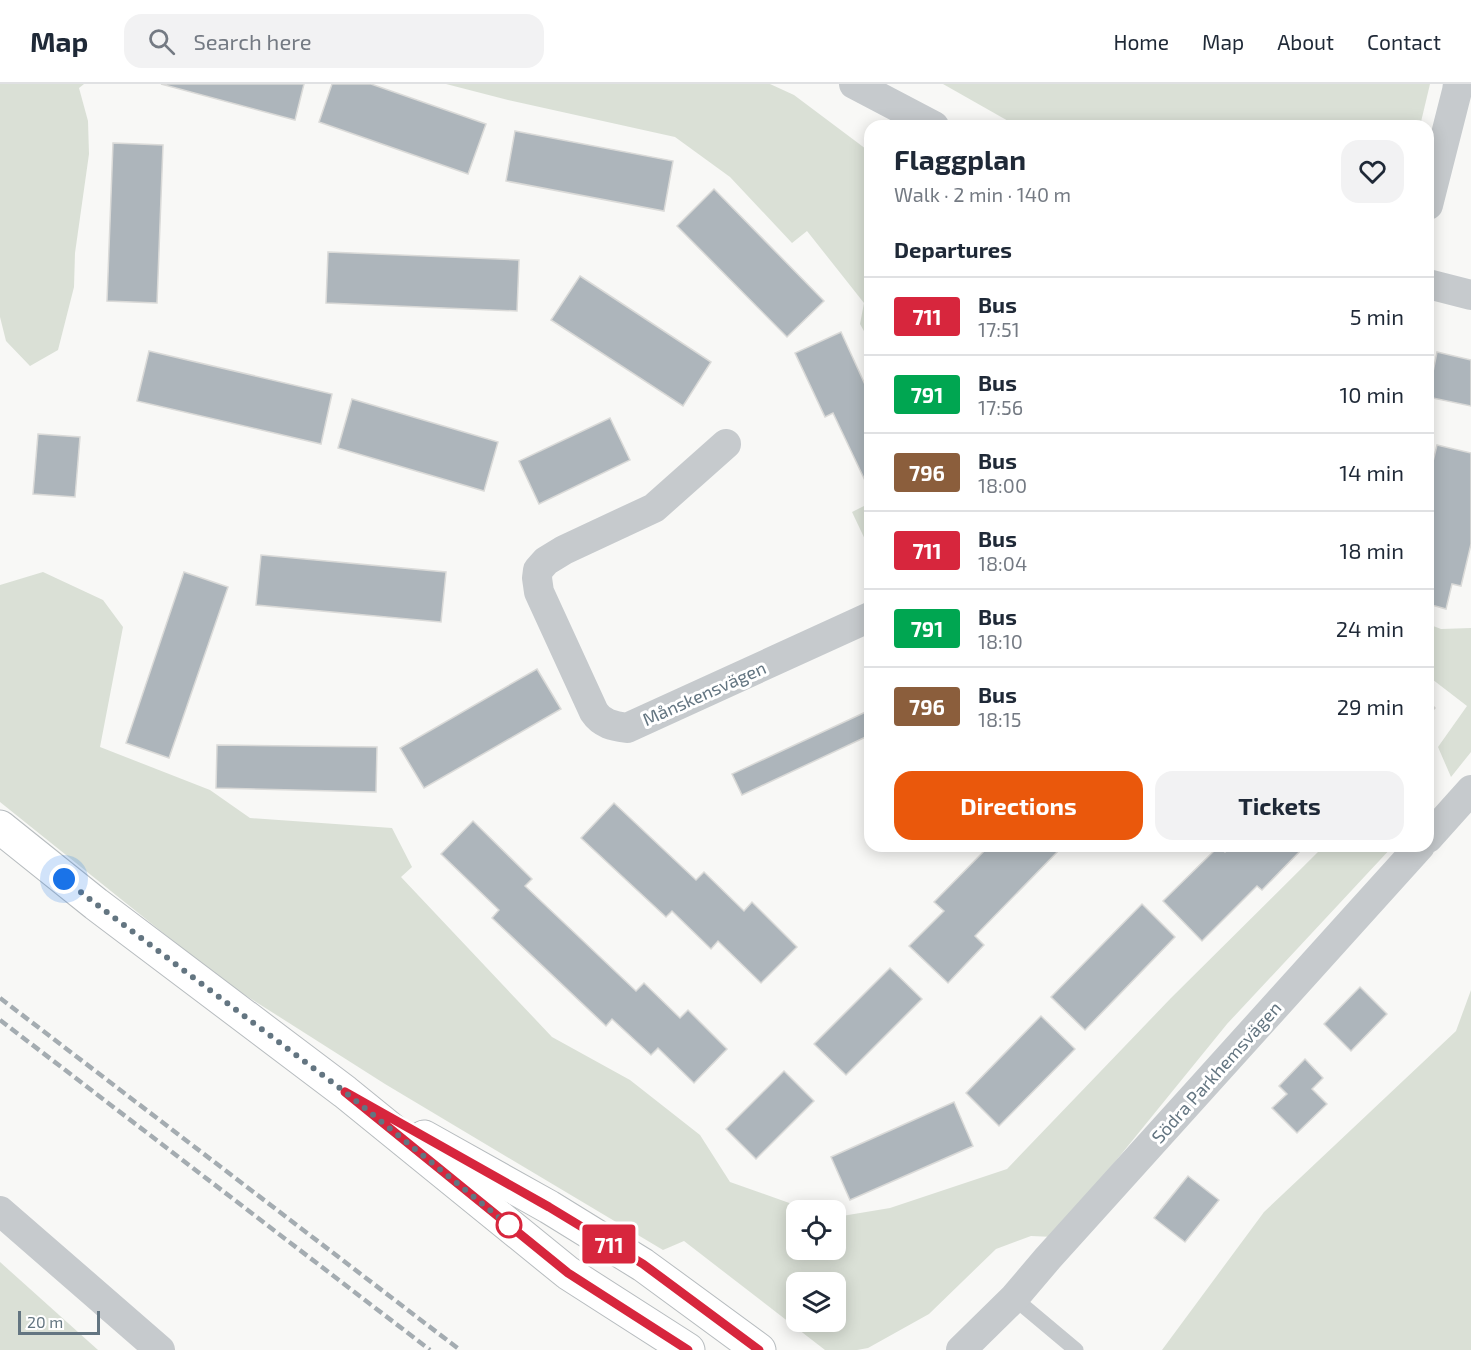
<!DOCTYPE html>
<html lang="en">
<head>
<meta charset="utf-8">
<style>
	:root { --surface:#fff; --page:#f2f2f3; --text:#1f2937; --muted:#747a83; --line:#e0e1e3; --accent:#ea580c }
	body { margin:0; font-family:"Exo 2",sans-serif; background:var(--page); color:var(--text); height:100vh; display:flex; flex-direction:column; font-size:22px; white-space:nowrap }
	* { box-sizing:border-box; margin:0 }
	p { font-size:20px; color:var(--muted) }
	.icon { flex:none; width:33px; height:33px; fill:none; stroke:currentColor; stroke-width:2; stroke-linecap:round; stroke-linejoin:round }
	.map { position:relative; flex:1; overflow:hidden }
	.side { position:absolute; left:864px; top:36px; width:570px; height:732px; display:flex; flex-direction:column; background:var(--surface); border-radius:18px; box-shadow:0 3px 15px #0003 }
	.side>* { flex:none }
	.badge { padding:0 12px; border-radius:4px; font-size:21px; line-height:39px }
	.fabs { position:absolute; left:786px; top:1116px; display:grid; gap:12px }
	.fabs a { display:grid; place-items:center; width:60px; height:60px; border-radius:12px; background:var(--surface); box-shadow:0 3px 15px #0003; font-size:30px }
	.scale { position:absolute; left:18px; bottom:15px; width:82px; box-sizing:border-box; padding-left:6px; border:3px solid #637581; border-top:0; font-size:16px; line-height:21px; white-space:nowrap; color:#637581; -webkit-text-stroke:4px #fff; paint-order:stroke }
	.you { position:absolute; width:30px; height:30px; margin:-15px; border:4px solid #fff; border-radius:50%; background:#1a73e8; box-shadow:0 0 0 9px #1a73e833 }
	.map>.badge { position:absolute; translate:-50% -50%; box-shadow:0 0 0 3px #fff }
	h2 { padding:0 30px; font-size:22px; line-height:54px }
	.round { display:grid; place-items:center; flex:none; width:63px; height:63px; border-radius:18px; background:var(--page) }
	.head { display:flex; align-items:center; justify-content:space-between; height:102px; padding:0 30px }
	h1 { font-size:28px; font-weight:700; line-height:45px }
	.action { display:flex; gap:12px; margin-top:auto; padding:12px 30px }
	.action a { flex:1; height:69px; border-radius:18px; background:var(--accent); color:#fff; font-size:24px; font-weight:700; line-height:69px; text-align:center }
	.action a+a { background:var(--page); color:var(--text) }
	ul { padding:0; list-style:none }
	li { display:flex; align-items:center; gap:18px; height:78px; padding:0 30px; border-top:2px solid var(--line) }
	li div { flex:1 }
	li b { display:block; font-size:22px }
	li em { font-style:normal }
	li .badge { min-width:66px; font-weight:700; text-align:center }
	header { display:flex; align-items:center; gap:36px; box-sizing:border-box; height:84px; padding:0 30px; background:var(--surface); border-bottom:2px solid var(--line) }
	header strong { font-size:28px }
	nav { display:flex; gap:33px; margin-inline-start:auto; font-size:21px }
	.search { width:420px; height:54px; background:var(--page); display:flex; align-items:center; gap:15px; box-sizing:border-box; padding:0 21px; border-radius:18px; color:var(--muted); font-size:22px }
	.map>svg:first-child { display:block }
</style>
</head>
<body>
<header>
<strong>Map</strong>
<div class="search"><svg class="icon" aria-label="search" viewBox="0 0 24 24"><circle cx="10" cy="10" r="6"/><path d="M15 15l6 6"/></svg>Search here</div>
<nav><a>Home</a><a>Map</a><a>About</a><a>Contact</a></nav>
</header>
<div class="map">
<svg width="1471" height="1266" viewBox="0 0 1471 1266">
	<rect width="100%" height="100%" fill="#f8f8f6"/>
	<g fill="#dae0d6" fill-rule="evenodd">
		<path d="M0,0H84L79,4L88,37L89,70L75,169L74,203L58,266L30,282L6,257L0,233Z"/>
		<path d="M446,0H770L794,11L870,68V258L860,240L864,219L807,147L792,159L730,93L675,53L508,16Z"/>
		<path d="M943,0H1430L1420,42H1017Z"/>
		<path d="M870,419V466L852,428Z"/>
		<path d="M43,488L103,516L123,543L100,663L210,706L250,734L392,744L412,783L401,793L552,953L630,996L700,1051L730,1098L809,1126H796V1166H836V1133L890,1124L1007,1085L1171,914L1324,762H1393L1227,940L1054,1153L1031,1152L996,1165L929,1230L868,1264L857,1266H825L684,1157L663,1166L385,1000L223,897L0,718V501ZM796,1198H836V1238H796Z"/>
		<path d="M1428,540L1441,545L1471,544V668L1451,693L1438,663L1467,622L1428,592Z"/>
		<path d="M1471,906V1266H1162L1264,1128L1456,947Z"/>
		<path d="M0,1178L98,1266H0Z"/>
	</g>
	<g fill="#adb5bb" stroke="#dadad8" stroke-width="1.5">
		<path d="M161,0H304L295,36Z"/>
		<path d="M332,0H371L486,40L468,90L319,38Z"/>
		<path d="M515,47L673,77L664,127L506,97Z"/>
		<path d="M113,59L163,61L157,219L107,217Z"/>
		<path d="M714,105L824,217L787,253L677,142Z"/>
		<path d="M328,168L519,176L517,227L326,219Z"/>
		<path d="M580,192L711,278L683,322L551,236Z"/>
		<path d="M841,248L868,307H870V407L833,329L825,333L795,269Z"/>
		<path d="M149,267L332,310L321,360L137,317Z"/>
		<path d="M1437,268L1471,276V322L1428,313Z"/>
		<path d="M352,315L498,358L484,407L338,364Z"/>
		<path d="M610,334L630,376L539,420L519,377Z"/>
		<path d="M38,350L80,353L75,413L33,410Z"/>
		<path d="M1437,361L1471,369V460L1461,502L1452,500L1446,525L1428,520V398Z"/>
		<path d="M261,471L446,488L441,538L256,521Z"/>
		<path d="M184,488L228,503L169,674L126,659Z"/>
		<path d="M537,585L561,625L424,704L400,664Z"/>
		<path d="M1428,617L1435,624L1428,631Z"/>
		<path d="M870,626V651L742,711L732,690Z"/>
		<path d="M217,661L377,663L376,708L216,704Z"/>
		<path d="M614,719L696,796L704,788L744,827L752,818L797,863L761,899L718,857L711,865L672,827L666,833L581,754Z"/>
		<path d="M473,737L532,795L525,802L636,907L644,899L680,934L688,926L727,965L694,999L658,964L651,971L612,935L606,942L492,834L499,826L441,770Z"/>
		<path d="M989,762H1063L975,852L984,861L948,899L909,862L944,827L934,818Z"/>
		<path d="M1219,762L1225,768L1231,762H1305L1262,806L1257,802L1202,857L1163,817Z"/>
		<path d="M1142,820L1175,853L1085,946L1051,913Z"/>
		<path d="M890,884L922,915L846,991L814,960Z"/>
		<path d="M1360,903L1387,930L1351,967L1324,940Z"/>
		<path d="M1041,932L1075,965L999,1042L966,1009Z"/>
		<path d="M1305,975L1323,994L1312,1005L1327,1020L1297,1049L1272,1024L1287,1010L1279,1002Z"/>
		<path d="M784,987L814,1017L756,1075L726,1045Z"/>
		<path d="M954,1018L973,1062L850,1116L831,1073Z"/>
		<path d="M1188,1092L1219,1116L1185,1158L1154,1134Z"/>
	</g>
	<g fill="none" stroke-linecap="round" stroke-linejoin="round">
		<g stroke="#b7bcbf" stroke-width="35">
			<g id="primary">
				<path d="M0,743L96,820L345,1008L568,1189L688,1266"/>
				<path d="M424,1053L549,1123L643,1181L759,1266"/>
			</g>
		</g>
		<path stroke="#c6cacd" stroke-width="15" d="M1014,1214L1076,1266"/>
		<g stroke="#c6cacd" stroke-width="30">
			<path d="M854,0L934,42"/>
			<path d="M1428,121L1457,7L1458,0"/>
			<path d="M1428,200L1471,211"/>
			<path d="M726,360L654,424L564,466L546,477L538,486L537,494L539,508L594,628C602,640 613,642 627,644L870,533"/>
			<path d="M1428,754L1471,706"/>
			<path d="M0,1127L160,1266"/>
			<path d="M961,1266L1014,1214L1048,1174L1420,762"/>
		</g>
		<use href="#primary" stroke="#fff" stroke-width="33"/>
		<g stroke="#a4acb1" stroke-width="4.5" stroke-dasharray="9 4.5" stroke-linecap="butt">
			<path d="M0,914L460,1266"/>
			<path d="M0,936L430,1266"/>
		</g>
	</g>
	<g fill="none" stroke-linecap="round" stroke-linejoin="round">
		<g stroke="#fff" stroke-width="14">
			<path id="line" d="M688,1266L568,1189L345,1008L549,1123L643,1180L759,1266"/>
		</g>
		<use href="#line" stroke="#d7263d" stroke-width="9"/>
		<path stroke="#637581" stroke-width="6" stroke-dasharray="0 10.8" d="M64,795L96,820L345,1008L512,1144L509,1141"/>
	</g>
	<circle fill="#fff" stroke="#d7263d" stroke-width="3" cx="509" cy="1141" r="12"/>
	<g text-anchor="middle" dominant-baseline="central" stroke-width="6" stroke-linejoin="round" paint-order="stroke">
		<g font-size="18" fill="#637581" stroke="#fff">
			<text transform="translate(704 609) rotate(-24)">Månskensvägen</text>
			<text transform="translate(1216 988) rotate(-48)">Södra Parkhemsvägen</text>
		</g>
	</g>
</svg>
<div class="fabs">
<a><svg class="icon" aria-label="locate" viewBox="0 0 24 24"><circle cx="12" cy="12" r="6"/><path d="M12 2v4M12 18v4M2 12h4M18 12h4"/></svg></a>
<a><svg class="icon" aria-label="layers" viewBox="0 0 24 24"><path d="M12 4l9 5-9 5-9-5zM3 14l9 5 9-5"/></svg></a>
</div>
<div class="scale">20 m</div>
<div class="you" style="left:64px;top:795px"></div>
<b class="badge" style="left:609px;top:1160px;background:#d7263d;color:#fff">711</b>
<section class="side">
<div class="head"><div><h1>Flaggplan</h1><p>Walk · 2 min · 140 m</p></div><a class="round"><svg class="icon" aria-label="heart" viewBox="0 0 24 24"><path d="M12 20l-8-8c-3-5 5-10 8-4 3-6 11-1 8 4z"/></svg></a></div>
<h2>Departures</h2>
<ul>
<li><span class="badge" style="background:#d7263d;color:#fff">711</span><div><b>Bus</b><p>17:51</p></div><em>5 min</em></li>
<li><span class="badge" style="background:#00a651;color:#fff">791</span><div><b>Bus</b><p>17:56</p></div><em>10 min</em></li>
<li><span class="badge" style="background:#8b5e3c;color:#fff">796</span><div><b>Bus</b><p>18:00</p></div><em>14 min</em></li>
<li><span class="badge" style="background:#d7263d;color:#fff">711</span><div><b>Bus</b><p>18:04</p></div><em>18 min</em></li>
<li><span class="badge" style="background:#00a651;color:#fff">791</span><div><b>Bus</b><p>18:10</p></div><em>24 min</em></li>
<li><span class="badge" style="background:#8b5e3c;color:#fff">796</span><div><b>Bus</b><p>18:15</p></div><em>29 min</em></li>
</ul>
<div class="action"><a>Directions</a><a>Tickets</a></div>
</section>
</div>
</body>
</html>
